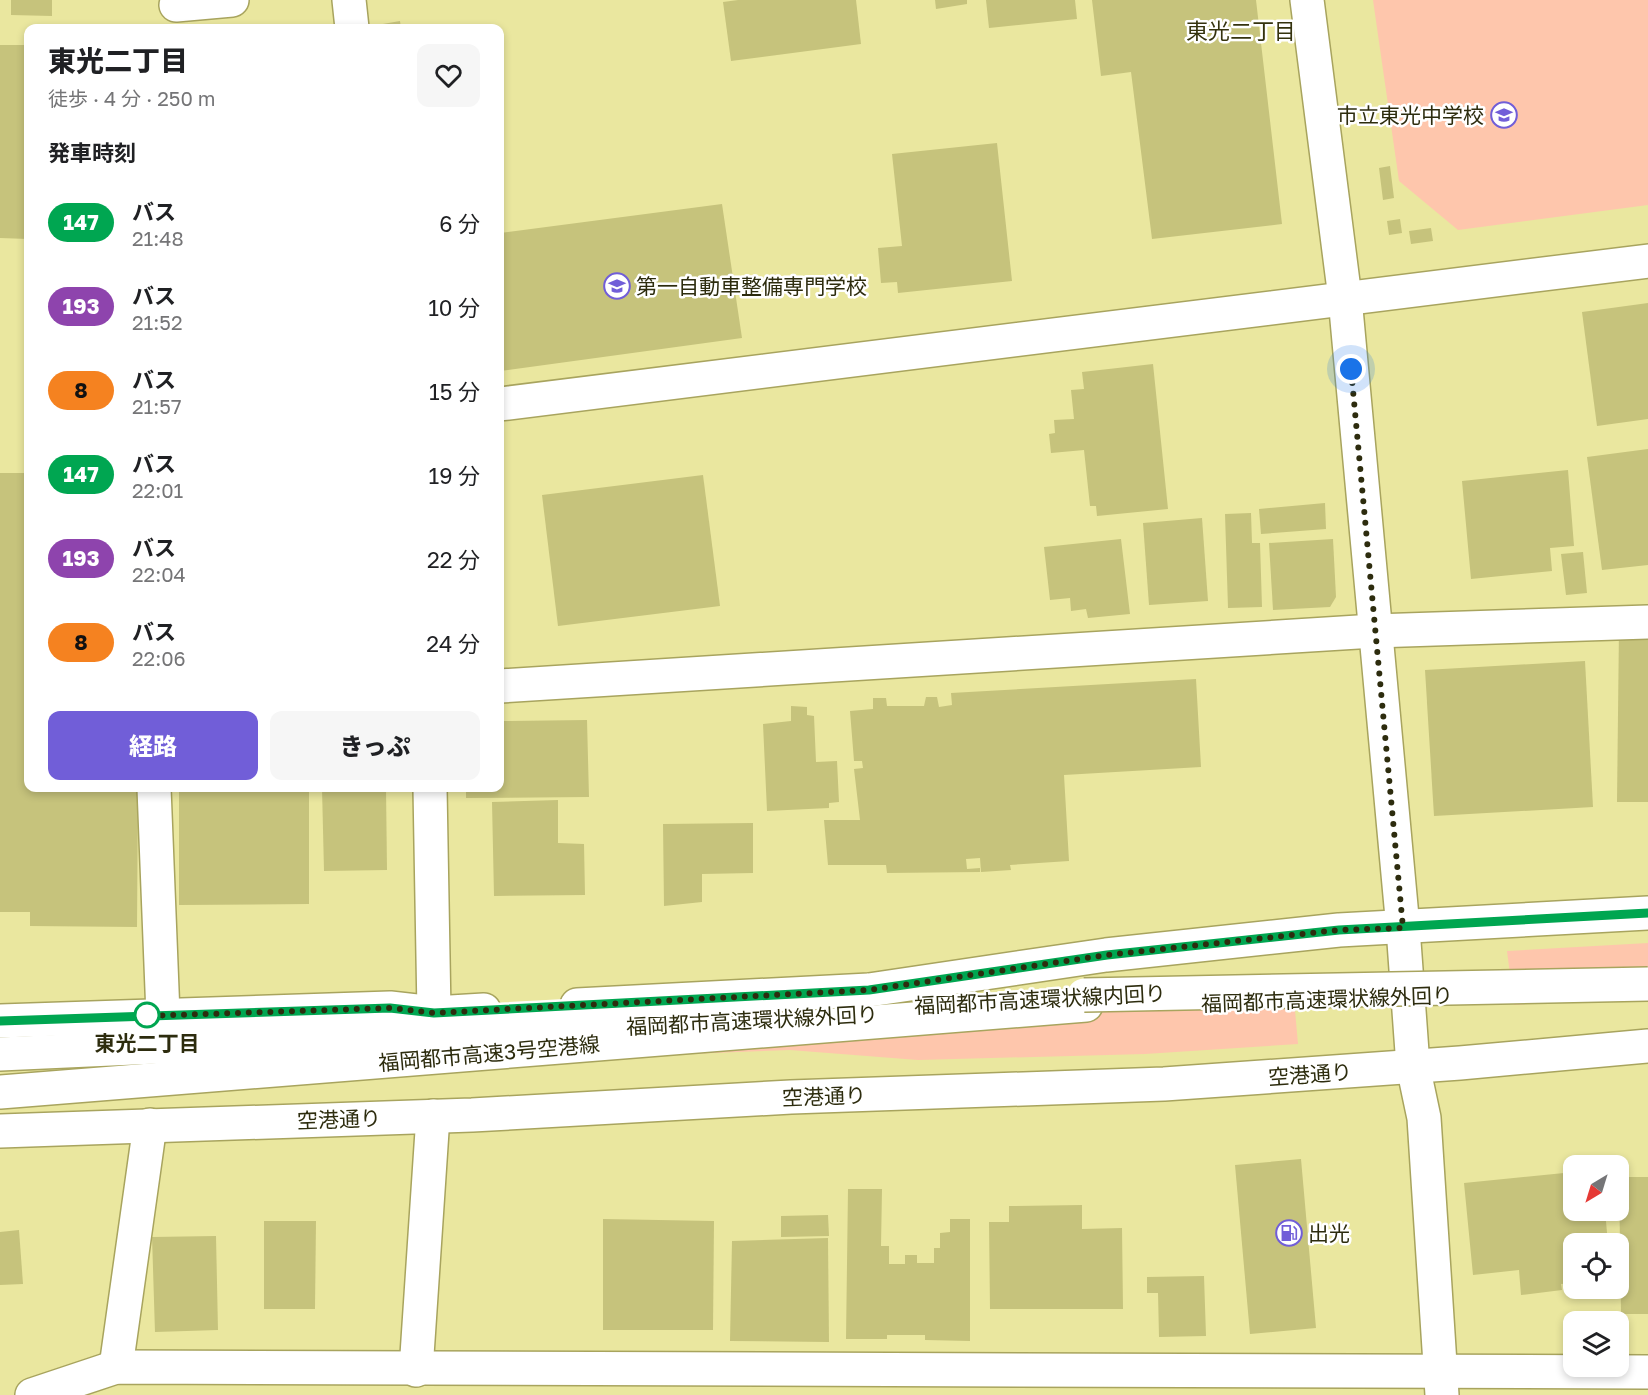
<!DOCTYPE html>
<html lang="ja">
<head>
<meta charset="utf-8">
<style>
	:root { --surface:#fff; --page:#f6f6f6; --text:#202124; --muted:#757577; --accent:#715ed8 }
	body { margin:0; font-family:"Golos Text","Noto Sans JP",sans-serif; background:var(--page); color:var(--text); height:100vh; display:flex; flex-direction:column; font-size:22px; white-space:nowrap }
	* { box-sizing:border-box; margin:0 }
	p { font-size:20px; color:var(--muted) }
	.icon { flex:none; width:33px; height:33px; fill:none; stroke:currentColor; stroke-width:2; stroke-linecap:round; stroke-linejoin:round }
	.map { position:relative; flex:1; overflow:hidden }
	.side { position:absolute; left:24px; top:24px; width:480px; height:768px; display:flex; flex-direction:column; background:var(--surface); border-radius:12px; box-shadow:0 3px 9px #0003 }
	.side>* { flex:none }
	.badge { padding:0 12px; border-radius:20px; font-size:21px; line-height:39px }
	.needle { width:39px; rotate:218deg }
	.controls { position:absolute; left:1563px; top:1155px; display:grid; gap:12px }
	.controls a { display:grid; place-items:center; width:66px; height:66px; border-radius:12px; background:var(--surface); box-shadow:0 3px 9px #0003; font-size:30px }
	.you { position:absolute; width:30px; height:30px; margin:-15px; border:4px solid #fff; border-radius:50%; background:#1a73e8; box-shadow:0 0 0 9px #1a73e833 }
	.map>.badge { position:absolute; translate:-50% -50%; box-shadow:0 0 0 3px #fff }
	h2 { padding:0 24px; font-size:22px; line-height:54px }
	.round { display:grid; place-items:center; flex:none; width:63px; height:63px; border-radius:12px; background:var(--page) }
	.head { display:flex; align-items:center; justify-content:space-between; height:102px; padding:0 24px }
	h1 { font-size:28px; font-weight:800; line-height:45px }
	.button { display:flex; gap:12px; margin-top:auto; padding:12px 24px }
	.button a { flex:1; height:69px; border-radius:12px; background:var(--accent); color:#fff; font-size:24px; font-weight:800; line-height:69px; text-align:center }
	.button a+a { background:var(--page); color:var(--text) }
	ul { padding:0; list-style:none }
	li { display:flex; align-items:center; gap:18px; height:84px; padding:0 24px }
	li div { flex:1 }
	li b { display:block; font-size:22px }
	li em { font-style:normal }
	li .badge { min-width:66px; font-weight:700; text-align:center }
	.map>svg:first-child { display:block }
</style>
</head>
<body>
<div class="map">
<svg width="1648" height="1395" viewBox="0 0 1648 1395">
	<rect width="100%" height="100%" fill="#eae79f"/>
	<g fill="#fec6ac">
		<path d="M1373,0H1648V205L1458,230L1399,181Z"/>
		<path d="M1648,943V993L1514,1005L1507,951Z"/>
		<path d="M1293,988L1298,1044L1145,1054L918,1060L790,1050L536,1060L964,1013L1111,1012Z"/>
	</g>
	<g fill="#c6c37c">
		<path d="M11,0H52V16L11,15Z"/>
		<path d="M738,0H856L861,44L731,61L723,2Z"/>
		<path d="M935,0H967V4L936,9Z"/>
		<path d="M986,0H1075L1077,19L989,28Z"/>
		<path d="M1092,0H1256L1282,224L1152,239L1131,72L1101,76Z"/>
		<path d="M400,21L401,28H378L377,25Z"/>
		<path d="M0,45H28V239L0,238Z"/>
		<path d="M997,143L1012,281L898,293L897,282L881,283L878,248L902,246L892,154Z"/>
		<path d="M1390,166L1394,198L1383,200L1379,168Z"/>
		<path d="M722,204L742,338L500,371V233Z"/>
		<path d="M1400,219L1402,233L1389,235L1387,221Z"/>
		<path d="M1431,228L1433,241L1411,244L1409,231Z"/>
		<path d="M1648,303V419L1597,426L1582,312Z"/>
		<path d="M1153,364L1168,509L1097,516L1096,506H1090L1084,450L1051,453L1049,434L1055,433L1054,420L1074,419L1071,390L1084,389L1082,372Z"/>
		<path d="M1648,449V565L1602,570L1587,457Z"/>
		<path d="M1568,470L1574,546L1550,548L1552,571L1471,579L1462,481Z"/>
		<path d="M0,473H28V788H138L137,927L30,926V912H0Z"/>
		<path d="M703,475L720,606L558,626L542,495Z"/>
		<path d="M1325,503L1326,529L1261,534L1259,509Z"/>
		<path d="M1251,513L1252,543H1260L1262,607L1228,608L1225,514Z"/>
		<path d="M1202,518L1208,601L1149,605L1143,523Z"/>
		<path d="M1121,539L1130,614L1088,618L1086,609L1071,611L1070,598L1050,600L1044,547Z"/>
		<path d="M1333,539L1336,597L1330,607L1273,610L1269,543Z"/>
		<path d="M1583,552L1587,593L1566,595L1561,554Z"/>
		<path d="M1619,628L1648,629V802H1617Z"/>
		<path d="M1585,661L1593,807L1434,816L1425,670Z"/>
		<path d="M1196,679L1201,767L1064,775L1069,861L1010,865L1011,870L981,872L980,858L966,859L967,869L980,868V872L887,873L886,865H828L824,820H860L854,769L863,768L862,761H854L850,711L873,709V698H886L887,706H924L926,697H937L939,707L952,705L951,693Z"/>
		<path d="M791,706L807,707V715L814,716L816,762L837,761L839,802L829,803V808L767,811L763,724L791,721Z"/>
		<path d="M587,720L589,797L466,798V788H500V721Z"/>
		<path d="M179,788H309V904L179,905Z"/>
		<path d="M322,788H386L387,870L324,871Z"/>
		<path d="M558,800V843L584,844L585,895L494,896L492,802Z"/>
		<path d="M753,823V873L702,874V902L664,906L663,824Z"/>
		<path d="M1301,1159L1316,1328L1250,1334L1235,1165Z"/>
		<path d="M1574,1172V1210H1605L1608,1244H1574V1283L1561,1284L1562,1290L1521,1295L1519,1270L1473,1275L1464,1183Z"/>
		<path d="M1619,1177H1648V1314H1621Z"/>
		<path d="M848,1189H882L881,1246H889V1264H905V1255H917V1263H934V1248H940V1233L950,1232V1219H970V1341L925,1340V1335H887V1339H846Z"/>
		<path d="M1082,1205V1229L1122,1228L1123,1309H990L989,1222H1009V1206Z"/>
		<path d="M828,1215L829,1236L781,1237V1216Z"/>
		<path d="M603,1219L714,1221L713,1330H603Z"/>
		<path d="M264,1221H316L315,1309H264Z"/>
		<path d="M19,1230L23,1284L0,1285V1232Z"/>
		<path d="M216,1236L218,1330L155,1332L152,1237Z"/>
		<path d="M828,1238L829,1342L730,1341L732,1241Z"/>
		<path d="M1204,1276L1206,1336L1159,1337L1158,1293H1147V1277Z"/>
	</g>
	<g fill="none" stroke-linecap="round" stroke-linejoin="round">
		<g stroke="#a8a45e" stroke-width="36">
			<g id="minor">
				<path d="M349,0L352,28"/>
				<path d="M1307,0L1345,298L1403,928L1413,1066L1424,1118L1442,1395"/>
				<path d="M176,5L232,0"/>
				<path d="M500,404L1648,261"/>
				<path d="M500,686L1374,631L1648,622"/>
				<path d="M154,788L163,1015"/>
				<path d="M430,788L434,1013"/>
				<path d="M577,1005L869,990L1106,955L1339,930L1648,913"/>
				<path d="M0,1021L390,1008L434,1013L484,1010"/>
				<path d="M0,1131L472,1115L791,1097L1164,1084L1460,1063L1648,1046"/>
				<path d="M116,1367L150,1125"/>
				<path d="M416,1370L433,1116"/>
				<path d="M32,1395L116,1367L1648,1372"/>
			</g>
		</g>
		<g stroke="#a8a45e" stroke-width="36">
			<g id="highway">
				<path d="M445,1027L651,1018"/>
				<path d="M0,1054L466,1033"/>
				<path d="M0,1092L1086,1005"/>
			</g>
		</g>
		<use href="#minor" stroke="#fff" stroke-width="33"/>
		<use href="#highway" stroke="#fff" stroke-width="33"/>
		<g stroke="#a8a45e" stroke-width="36" stroke-linecap="butt">
			<path id="highway-bridge" d="M1084,995L1648,984"/>
		</g>
		<use href="#highway-bridge" stroke="#fff" stroke-width="33"/>
	</g>
	<g fill="none" stroke-linecap="round" stroke-linejoin="round">
		<g stroke="#fff" stroke-width="14">
			<path id="line" d="M0,1021L390,1008L434,1013L869,990L1107,955L1339,930L1648,913"/>
		</g>
		<use href="#line" stroke="#00a651" stroke-width="9"/>
		<path stroke="#2d2c0e" stroke-width="6" stroke-dasharray="0 10.8" d="M147,1015L144,1016L390,1008L434,1013L869,990L1107,955L1339,930L1403,928L1351,369"/>
	</g>
	<defs>
		<g id="school-ring" transform="scale(1.35)"><circle r="9.5" fill="#fff" stroke="#715ed8" stroke-width="1.5"/><path d="M0-5L7-2L0 1L-7-2ZM-4 1L0 2.5L4 1V4Q0 6-4 4Z" fill="#715ed8"/></g>
		<g id="university-ring" transform="scale(1.35)"><circle r="9.5" fill="#fff" stroke="#715ed8" stroke-width="1.5"/><path d="M0-5L7-2L0 1L-7-2ZM-4 1L0 2.5L4 1V4Q0 6-4 4Z" fill="#715ed8"/></g>
		<g id="fuel-ring" transform="scale(1.35)"><circle r="9.5" fill="#fff" stroke="#715ed8" stroke-width="1.5"/><path d="M-5.5-6h7V0h2V4h1.3V-2.5L3-4.5l.8-.8L6-3V5H2.5V1h-1V6h-7ZM-4.2-4.7v3.2H.2V-4.7Z" fill="#715ed8"/></g>
	</defs>
	<g fill-rule="evenodd">
		<use href="#school-ring" x="1504" y="115"/>
		<use href="#university-ring" x="617" y="286"/>
		<use href="#fuel-ring" x="1289" y="1233"/>
	</g>
	<circle fill="#fff" stroke="#00a651" stroke-width="3" cx="147" cy="1015" r="12"/>
	<g text-anchor="middle" dominant-baseline="central" stroke-width="5" stroke-linejoin="round" paint-order="stroke">
		<g font-size="21" fill="#2d2c0e" stroke="#fff" text-anchor="start">
			<text x="1484" y="115" text-anchor="end">市立東光中学校</text>
			<text x="636" y="286">第一自動車整備専門学校</text>
			<text x="1308" y="1233">出光</text>
		</g>
		<g font-size="21" fill="#2d2c0e" stroke="#fff">
			<text transform="translate(1040 999) rotate(-3)">福岡都市高速環状線内回り</text>
			<text transform="translate(1327 999) rotate(-2)">福岡都市高速環状線外回り</text>
			<text transform="translate(752 1020) rotate(-3)">福岡都市高速環状線外回り</text>
			<text transform="translate(489 1053) rotate(-5)">福岡都市高速3号空港線</text>
			<text transform="translate(1310 1074) rotate(-4)">空港通り</text>
			<text transform="translate(824 1096) rotate(-2)">空港通り</text>
			<text transform="translate(339 1119) rotate(-2)">空港通り</text>
		</g>
		<g font-size="21" font-weight="bold" fill="#2d2c0e" stroke="#fff">
			<text x="147" y="1043">東光二丁目</text>
		</g>
		<g font-size="22" fill="#35330e" stroke="#fff">
			<text x="1241" y="30">東光二丁目</text>
		</g>
	</g>
</svg>
<div class="controls">
<a><svg class="needle" viewBox="-14 -14 28 28"><path d="M0-13l5 13h-10z" fill="#e53935"/><path d="M0 13l5-13h-10z" fill="#757577"/></svg></a>
<a><svg class="icon" aria-label="locate" viewBox="0 0 24 24"><circle cx="12" cy="12" r="6"/><path d="M12 2v4M12 18v4M2 12h4M18 12h4"/></svg></a>
<a><svg class="icon" aria-label="layers" viewBox="0 0 24 24"><path d="M12 4l9 5-9 5-9-5zM3 14l9 5 9-5"/></svg></a>
</div>
<div class="you" style="left:1351px;top:369px"></div>
<section class="side">
<div class="head"><div><h1>東光二丁目</h1><p>徒歩 · 4 分 · 250 m</p></div><a class="round"><svg class="icon" aria-label="heart" viewBox="0 0 24 24"><path d="M12 20l-8-8c-3-5 5-10 8-4 3-6 11-1 8 4z"/></svg></a></div>
<h2>発車時刻</h2>
<ul>
<li><span class="badge" style="background:#00a651;color:#fff">147</span><div><b>バス</b><p>21:48</p></div><em>6 分</em></li>
<li><span class="badge" style="background:#8e44ad;color:#fff">193</span><div><b>バス</b><p>21:52</p></div><em>10 分</em></li>
<li><span class="badge" style="background:#f58220;color:#111">8</span><div><b>バス</b><p>21:57</p></div><em>15 分</em></li>
<li><span class="badge" style="background:#00a651;color:#fff">147</span><div><b>バス</b><p>22:01</p></div><em>19 分</em></li>
<li><span class="badge" style="background:#8e44ad;color:#fff">193</span><div><b>バス</b><p>22:04</p></div><em>22 分</em></li>
<li><span class="badge" style="background:#f58220;color:#111">8</span><div><b>バス</b><p>22:06</p></div><em>24 分</em></li>
</ul>
<div class="button"><a>経路</a><a>きっぷ</a></div>
</section>
</div>
</body>
</html>
